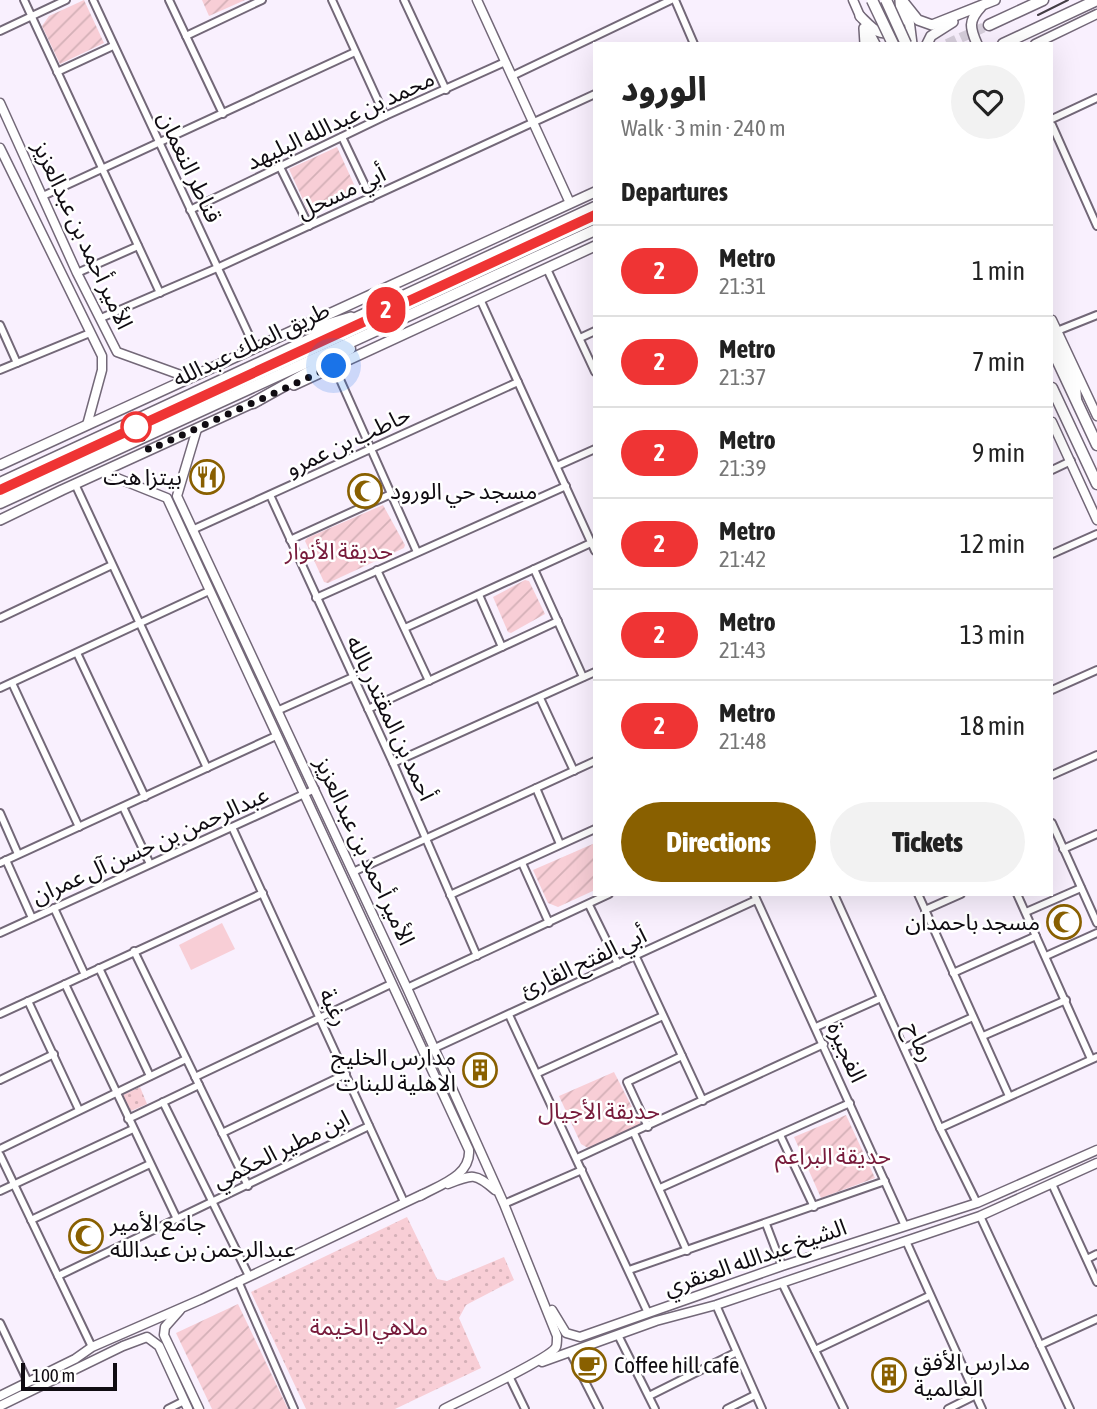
<!DOCTYPE html>
<html lang="en">
<head>
<meta charset="utf-8">
<style>
	:root { --surface:#fff; --page:#f2f2f2; --text:#222; --muted:#767676; --line:#e0e0e0; --accent:#896000 }
	body { margin:0; font-family:"Asap Condensed","Noto Sans Arabic",sans-serif; background:var(--page); color:var(--text); height:100vh; display:flex; flex-direction:column; font-size:26px; white-space:nowrap }
	* { box-sizing:border-box; margin:0 }
	p { font-size:23px; color:var(--muted) }
	.icon { flex:none; width:38px; height:38px; fill:none; stroke:currentColor; stroke-width:2; stroke-linecap:round; stroke-linejoin:round }
	.map { position:relative; flex:1; overflow:hidden }
	.panel { position:absolute; left:593px; top:42px; width:460px; height:854px; display:flex; flex-direction:column; background:var(--surface); border-radius:0px; box-shadow:0 7px 28px #0002 }
	.panel>* { flex:none }
	.badge { padding:0 14px; border-radius:23px; font-size:24px; line-height:46px }
	.scale { position:absolute; left:21px; bottom:18px; width:96px; box-sizing:border-box; padding-left:7px; border:4px solid #100c12; border-top:0; font-size:19px; line-height:24px; white-space:nowrap; color:#100c12; -webkit-text-stroke:5px #fff; paint-order:stroke }
	.you { position:absolute; width:35px; height:35px; margin:-18px; border:5px solid #fff; border-radius:50%; background:#1a73e8; box-shadow:0 0 0 10px #1a73e833 }
	.map>.badge { position:absolute; translate:-50% -50%; box-shadow:0 0 0 4px #fff }
	h2 { padding:0 28px; font-size:26px; line-height:63px }
	.round { display:grid; place-items:center; flex:none; width:74px; height:74px; border-radius:37px; background:var(--page) }
	.head { display:flex; align-items:center; justify-content:space-between; height:119px; padding:0 28px }
	h1 { font-size:33px; font-weight:800; line-height:52px }
	.action { display:flex; gap:14px; margin-top:auto; padding:14px 28px }
	.action a { flex:1; height:80px; border-radius:42px; background:var(--accent); color:#fff; font-size:28px; font-weight:800; line-height:80px; text-align:center }
	.action a+a { background:var(--page); color:var(--text) }
	ul { padding:0; list-style:none }
	li { display:flex; align-items:center; gap:21px; height:91px; padding:0 28px; border-top:2px solid var(--line) }
	li div { flex:1 }
	li b { display:block; font-size:26px }
	li em { font-style:normal }
	li .badge { min-width:77px; font-weight:700; text-align:center }
	.map>svg:first-child { display:block }
</style>
</head>
<body>
<div class="map">
<svg width="1097" height="1409" viewBox="0 0 1097 1409">
	<defs>
		<pattern id="park-dots" width="8" height="8" patternUnits="userSpaceOnUse" patternTransform="scale(1.75)"><rect width="8" height="8" fill="#f8ced6"/><path d="M2 2h.1M6 6h.1" fill="none" stroke="#d4b0b7" stroke-width="1.8" stroke-linecap="round"/></pattern>
		<pattern id="garden-furrows" width="10" height="10" patternUnits="userSpaceOnUse" patternTransform="scale(1.75)"><rect width="10" height="10" fill="#f8ced6"/><path d="M-1 1l2-2M0 10L10 0M9 11l2-2" fill="none" stroke="#d4b0b7"/></pattern>
	</defs>
	<rect width="100%" height="100%" fill="#f9f0fe"/>
	<g fill="url(#park-dots)">
		<path d="M140,1087L147,1104L131,1111L123,1095Z"/>
		<path d="M407,1217L437,1279L447,1281L504,1257L514,1280L466,1305L459,1318L481,1368L395,1409H306L251,1292Z"/>
	</g>
	<g fill="url(#garden-furrows)">
		<path d="M84,0L104,43L60,64L42,26L49,16Z"/>
		<path d="M202,0H245L209,16Z"/>
		<path d="M337,147L357,191L309,213L289,169Z"/>
		<path d="M383,505L405,545L404,548L328,583L324,582L305,541L307,538Z"/>
		<path d="M525,580L529,581L545,614L511,633L508,632L493,597Z"/>
		<path d="M595,843V890L558,907L548,903L533,870Z"/>
		<path d="M614,1072L641,1125L588,1148L581,1144L559,1096Z"/>
		<path d="M846,1115L875,1178L821,1198L794,1137Z"/>
		<path d="M238,1304L288,1409H212L176,1333Z"/>
	</g>
	<path fill="#f8ced6" d="M222,923L235,949L191,970L179,945Z"/>
	<g fill="none" stroke-linecap="round" stroke-linejoin="round">
		<path stroke="#d6cedb" stroke-width="10" stroke-dasharray="10 5" stroke-linecap="butt" d="M947,44L989,25"/>
		<g stroke="#736878" stroke-width="10">
			<g id="minor">
				<path d="M24,0L160,293"/>
				<path d="M93,0L255,348"/>
				<path d="M169,0L223,114"/>
				<path d="M332,0L385,116"/>
				<path d="M404,0L446,90"/>
				<path d="M675,0L694,44"/>
				<path d="M0,31L66,0"/>
				<path d="M186,36L262,0"/>
				<path d="M57,72L113,46"/>
				<path d="M512,76L671,0"/>
				<path d="M1052,119L1097,98"/>
				<path d="M1052,125L1097,226"/>
				<path d="M342,137L371,198"/>
				<path d="M280,167L309,226"/>
				<path d="M43,196L355,52"/>
				<path d="M190,210L385,116L505,62"/>
				<path d="M547,269L595,372"/>
				<path d="M77,273L138,246"/>
				<path d="M480,299L595,551"/>
				<path d="M101,318L217,268L595,94"/>
				<path d="M0,325L17,363"/>
				<path d="M1057,331L1097,315"/>
				<path d="M580,338L595,331"/>
				<path d="M334,366L417,552"/>
				<path d="M0,370L90,333"/>
				<path d="M557,466L595,449"/>
				<path d="M1052,470L1071,461"/>
				<path d="M75,484L207,768"/>
				<path d="M270,495L393,763L477,956"/>
				<path d="M192,530L518,382"/>
				<path d="M290,540L391,494"/>
				<path d="M1052,554L1097,534"/>
				<path d="M534,569L583,677"/>
				<path d="M377,570L429,681"/>
				<path d="M479,595L502,647"/>
				<path d="M316,598L566,486"/>
				<path d="M0,618L112,565"/>
				<path d="M405,628L591,543"/>
				<path d="M77,653L145,797"/>
				<path d="M12,683L79,827"/>
				<path d="M0,688L209,591"/>
				<path d="M1052,690L1097,670"/>
				<path d="M540,698L574,771"/>
				<path d="M368,709L558,621"/>
				<path d="M279,710L353,677"/>
				<path d="M393,763L595,672"/>
				<path d="M1052,775L1097,755"/>
				<path d="M536,788L560,844"/>
				<path d="M123,807L150,864"/>
				<path d="M0,813L18,854"/>
				<path d="M1052,823L1097,923"/>
				<path d="M232,827L404,1202"/>
				<path d="M1063,849L1097,834"/>
				<path d="M6,860L32,918"/>
				<path d="M0,863L276,736"/>
				<path d="M522,863L549,923"/>
				<path d="M353,872L595,761"/>
				<path d="M754,894L905,1226"/>
				<path d="M834,894L940,1128L977,1203"/>
				<path d="M918,894L1009,1096"/>
				<path d="M1017,894L1091,1059"/>
				<path d="M450,895L595,829"/>
				<path d="M589,905L618,964"/>
				<path d="M54,908L85,975"/>
				<path d="M925,910L961,894"/>
				<path d="M1026,912L1081,888"/>
				<path d="M0,933L315,789"/>
				<path d="M134,951L248,1186"/>
				<path d="M1046,956L1097,933"/>
				<path d="M636,957L703,1101"/>
				<path d="M99,968L150,1076"/>
				<path d="M953,973L1036,936"/>
				<path d="M65,984L177,1219"/>
				<path d="M407,988L609,894"/>
				<path d="M28,1001L79,1110"/>
				<path d="M0,1014L263,893"/>
				<path d="M509,1015L648,1313"/>
				<path d="M816,1027L881,998"/>
				<path d="M983,1036L1066,1000"/>
				<path d="M904,1048L973,1017"/>
				<path d="M424,1053L756,900"/>
				<path d="M538,1073L663,1016"/>
				<path d="M195,1077L391,984"/>
				<path d="M0,1080L54,1054"/>
				<path d="M163,1102L249,1276"/>
				<path d="M128,1119L199,1085"/>
				<path d="M648,1127L627,1082L682,1056"/>
				<path d="M940,1128L1097,1057"/>
				<path d="M222,1133L346,1074"/>
				<path d="M634,1133L687,1251"/>
				<path d="M780,1135L814,1207"/>
				<path d="M0,1149L186,1059"/>
				<path d="M0,1155L92,1347"/>
				<path d="M577,1158L824,1044"/>
				<path d="M1052,1184L1097,1282"/>
				<path d="M660,1188L850,1103"/>
				<path d="M0,1191L133,1129"/>
				<path d="M504,1204L582,1170"/>
				<path d="M980,1216L1070,1409"/>
				<path d="M31,1220L150,1164"/>
				<path d="M766,1224L782,1266"/>
				<path d="M906,1241L982,1409"/>
				<path d="M1087,1259L1097,1254"/>
				<path d="M629,1270L885,1181"/>
				<path d="M58,1276L369,1126"/>
				<path d="M238,1281L294,1409"/>
				<path d="M782,1283L844,1409"/>
				<path d="M716,1305L762,1409"/>
				<path d="M0,1323L28,1382"/>
				<path d="M618,1335L655,1409"/>
				<path d="M1040,1345L1097,1319"/>
				<path d="M815,1350L929,1296"/>
				<path d="M570,1352L599,1409"/>
				<path d="M509,1376L525,1409"/>
				<path d="M649,1396L735,1353"/>
				<path d="M168,1409L184,1401"/>
				<path d="M727,1409L755,1395"/>
				<path d="M948,1409L976,1395"/>
			</g>
		</g>
		<g stroke="#736878" stroke-width="11">
			<g id="tertiary">
				<path d="M477,0L570,203"/>
				<path d="M853,0L860,16"/>
				<path d="M1035,44L1097,14"/>
				<path d="M0,103L77,273L117,352L189,378"/>
				<path d="M0,148L102,356V370L87,425"/>
				<path d="M1052,320L1097,416"/>
				<path d="M1052,333L1076,386L1077,400"/>
				<path d="M1052,422L1097,520"/>
				<path d="M197,429L177,496L407,988L504,1204L557,1336C557,1338 557,1345 556,1347C551,1358 461,1400 444,1409"/>
				<path d="M102,472L167,498L469,1150C471,1176 439,1185 420,1196"/>
				<path d="M448,1184C473,1174 475,1173 495,1190"/>
				<path d="M180,1310L165,1327L164,1335L199,1409"/>
				<path d="M552,1310L566,1333L580,1337L782,1266L977,1203L1097,1150"/>
				<path d="M542,1362L656,1321L716,1305L980,1216L1097,1163"/>
				<path d="M0,1396L75,1359L92,1347L202,1299L423,1194"/>
				<path d="M0,1406L123,1346L147,1337L159,1346L188,1409"/>
			</g>
		</g>
		<g stroke="#736878" stroke-width="12">
			<g id="secondary">
				<path d="M902,0L918,20L932,25L995,0"/>
				<path d="M905,8L909,20L912,44"/>
				<path d="M860,16C876,32 882,41 901,22L900,0"/>
				<path d="M866,27L875,44"/>
				<path d="M864,28L865,44"/>
				<path d="M927,44L931,36L953,22"/>
				<path d="M977,44C970,28 968,21 981,7"/>
				<path d="M308,330L351,317"/>
				<path d="M294,385L595,246"/>
				<path d="M0,465L595,192"/>
				<path d="M0,520L62,490L259,400"/>
			</g>
		</g>
		<g stroke="#736878" stroke-width="13">
			<g id="primary">
				<path d="M1052,349L1097,445"/>
				<path d="M1052,388L1097,484"/>
			</g>
		</g>
		<g stroke="#736878" stroke-width="13">
			<g id="trunk">
				<path d="M989,25L1043,0"/>
				<path d="M1003,44L1097,0"/>
				<path d="M253,403L350,349"/>
				<path d="M0,483L595,207"/>
				<path d="M0,503L595,230"/>
			</g>
		</g>
		<use href="#minor" stroke="#fff" stroke-width="6"/>
		<use href="#tertiary" stroke="#fff" stroke-width="8"/>
		<use href="#secondary" stroke="#fff" stroke-width="9"/>
		<use href="#primary" stroke="#fff" stroke-width="10"/>
		<use href="#trunk" stroke="#fff" stroke-width="10"/>
		<g stroke="#433d45" stroke-width="2">
			<path d="M1038,15L1068,0"/>
			<path d="M242,378L595,215"/>
		</g>
		<g stroke="#736878" stroke-width="13" stroke-linecap="butt">
			<g id="primary-bridge">
				<path d="M872,0L893,44"/>
				<path d="M886,0L906,44"/>
			</g>
		</g>
		<use href="#primary-bridge" stroke="#fff" stroke-width="10"/>
	</g>
	<g fill="none" stroke-linecap="round" stroke-linejoin="round">
		<g stroke="#fff" stroke-width="16">
			<path id="line" d="M0,490L595,215"/>
		</g>
		<use href="#line" stroke="#ef3434" stroke-width="10"/>
		<path stroke="#100c12" stroke-width="7" stroke-dasharray="0 12.6" d="M136,427L149,450L334,366"/>
	</g>
	<defs>
		<g id="restaurant-ring" transform="scale(1.75)"><circle r="9.5" fill="#fff" stroke="#896000" stroke-width="1.5"/><path d="M-5-6h1v4h1v-4h1v4h1v-4h1v5L-1.5 .5V6h-2V.5L-5-1ZM5-6V6H3V1.5H1.5Q1.5-4 5-6Z" fill="#896000"/></g>
		<g id="mosque-ring" transform="scale(1.75)"><circle r="9.5" fill="#fff" stroke="#896000" stroke-width="1.5"/><path d="M3.5-4.9A6 6 0 1 0 3.5 4.9A5 5 0 1 1 3.5-4.9Z" fill="#896000"/></g>
		<g id="building-ring" transform="scale(1.75)"><circle r="9.5" fill="#fff" stroke="#896000" stroke-width="1.5"/><path d="M-4-6H4V6H1V3H-1V6H-4ZM-2.5-4.3h1.7v1.8h-1.7ZM.8-4.3h1.7v1.8H.8ZM-2.5-1h1.7V.8h-1.7ZM.8-1h1.7V.8H.8Z" fill="#896000"/></g>
		<g id="cafe-ring" transform="scale(1.75)"><circle r="9.5" fill="#fff" stroke="#896000" stroke-width="1.5"/><path d="M-5.5-4.5H6V0H3Q3 3.5 0 3.5H-2.5Q-5.5 3.5-5.5 0ZM3-3.2v2h1.7v-2ZM-6 4.5H4V6H-6Z" fill="#896000"/></g>
	</defs>
	<g fill-rule="evenodd">
		<use href="#restaurant-ring" x="207" y="477"/>
		<use href="#mosque-ring" x="365" y="491"/>
		<use href="#mosque-ring" x="1064" y="922"/>
		<use href="#building-ring" x="480" y="1070"/>
		<use href="#mosque-ring" x="86" y="1236"/>
		<use href="#cafe-ring" x="589" y="1365"/>
		<use href="#building-ring" x="889" y="1375"/>
	</g>
	<circle fill="#fff" stroke="#ef3434" stroke-width="3.5" cx="136" cy="427" r="14"/>
	<g text-anchor="middle" dominant-baseline="central" stroke-width="5" stroke-linejoin="round" paint-order="stroke">
		<g font-size="23" fill="#100c12" stroke="#fff">
			<text transform="translate(340 120) rotate(-25)">محمد بن عبدالله البليهد</text>
			<text transform="translate(190 167) rotate(65)">قناطر النعمان</text>
			<text transform="translate(341 192) rotate(-25)">أبي مسحل</text>
			<text transform="translate(83 235) rotate(65)">الأمير أحمد بن عبدالعزيز</text>
			<text transform="translate(251 344) rotate(-25)">طريق الملك عبدالله</text>
			<text transform="translate(348 441) rotate(-25)">حاطب بن عمرو</text>
			<text transform="translate(391 718) rotate(65)">أحمد بن المقتدر بالله</text>
			<text transform="translate(150 845) rotate(-24)">عبدالرحمن بن حسن آل عمران</text>
			<text transform="translate(365 851) rotate(65)">الأمير أحمد بن عبدالعزيز</text>
			<text transform="translate(583 962) rotate(-25)">أبي الفتح القارئ</text>
			<text transform="translate(334 1007) rotate(65)">رغبة</text>
			<text transform="translate(920 1042) rotate(65)">رماح</text>
			<text transform="translate(847 1052) rotate(66)">الفجيرة</text>
			<text transform="translate(281 1149) rotate(-26)">ابن مطير الحكمي</text>
			<text transform="translate(755 1257) rotate(-19)">الشيخ عبدالله العنقري</text>
		</g>
		<g font-size="23" fill="#100c12" stroke="#fff" text-anchor="start">
			<text x="182" y="477" text-anchor="end">بيتزا هت</text>
			<text x="390" y="491">مسجد حي الورود</text>
			<text x="1040" y="922" text-anchor="end">مسجد باحمدان</text>
			<text x="456" y="1057" text-anchor="end">مدارس الخليج<tspan x="456" dy="26">الاهلية للبنات</tspan></text>
			<text x="110" y="1223">جامع الأمير<tspan x="110" dy="26">عبدالرحمن بن عبدالله</tspan></text>
			<text x="914" y="1362">مدارس الأفق<tspan x="914" dy="26">العالمية</tspan></text>
			<text x="614" y="1365">Coffee hill cafe</text>
		</g>
		<g font-size="23" fill="#771b3b" stroke="#fff">
			<text x="339" y="551">حديقة الأنوار</text>
			<text x="599" y="1111">حديقة الأجيال</text>
			<text x="833" y="1156">حديقة البراعم</text>
			<text x="369" y="1327">ملاهي الخيمة</text>
		</g>
	</g>
</svg>
<div class="scale">100 m</div>
<div class="you" style="left:334px;top:366px"></div>
<b class="badge" style="left:386px;top:310px;background:#ef3434;color:#fff">2</b>
<section class="panel">
<div class="head"><div><h1>الورود</h1><p>Walk · 3 min · 240 m</p></div><a class="round"><svg class="icon" aria-label="heart" viewBox="0 0 24 24"><path d="M12 20l-8-8c-3-5 5-10 8-4 3-6 11-1 8 4z"/></svg></a></div>
<h2>Departures</h2>
<ul>
<li><span class="badge" style="background:#ef3434;color:#fff">2</span><div><b>Metro</b><p>21:31</p></div><em>1 min</em></li>
<li><span class="badge" style="background:#ef3434;color:#fff">2</span><div><b>Metro</b><p>21:37</p></div><em>7 min</em></li>
<li><span class="badge" style="background:#ef3434;color:#fff">2</span><div><b>Metro</b><p>21:39</p></div><em>9 min</em></li>
<li><span class="badge" style="background:#ef3434;color:#fff">2</span><div><b>Metro</b><p>21:42</p></div><em>12 min</em></li>
<li><span class="badge" style="background:#ef3434;color:#fff">2</span><div><b>Metro</b><p>21:43</p></div><em>13 min</em></li>
<li><span class="badge" style="background:#ef3434;color:#fff">2</span><div><b>Metro</b><p>21:48</p></div><em>18 min</em></li>
</ul>
<div class="action"><a>Directions</a><a>Tickets</a></div>
</section>
</div>
</body>
</html>
